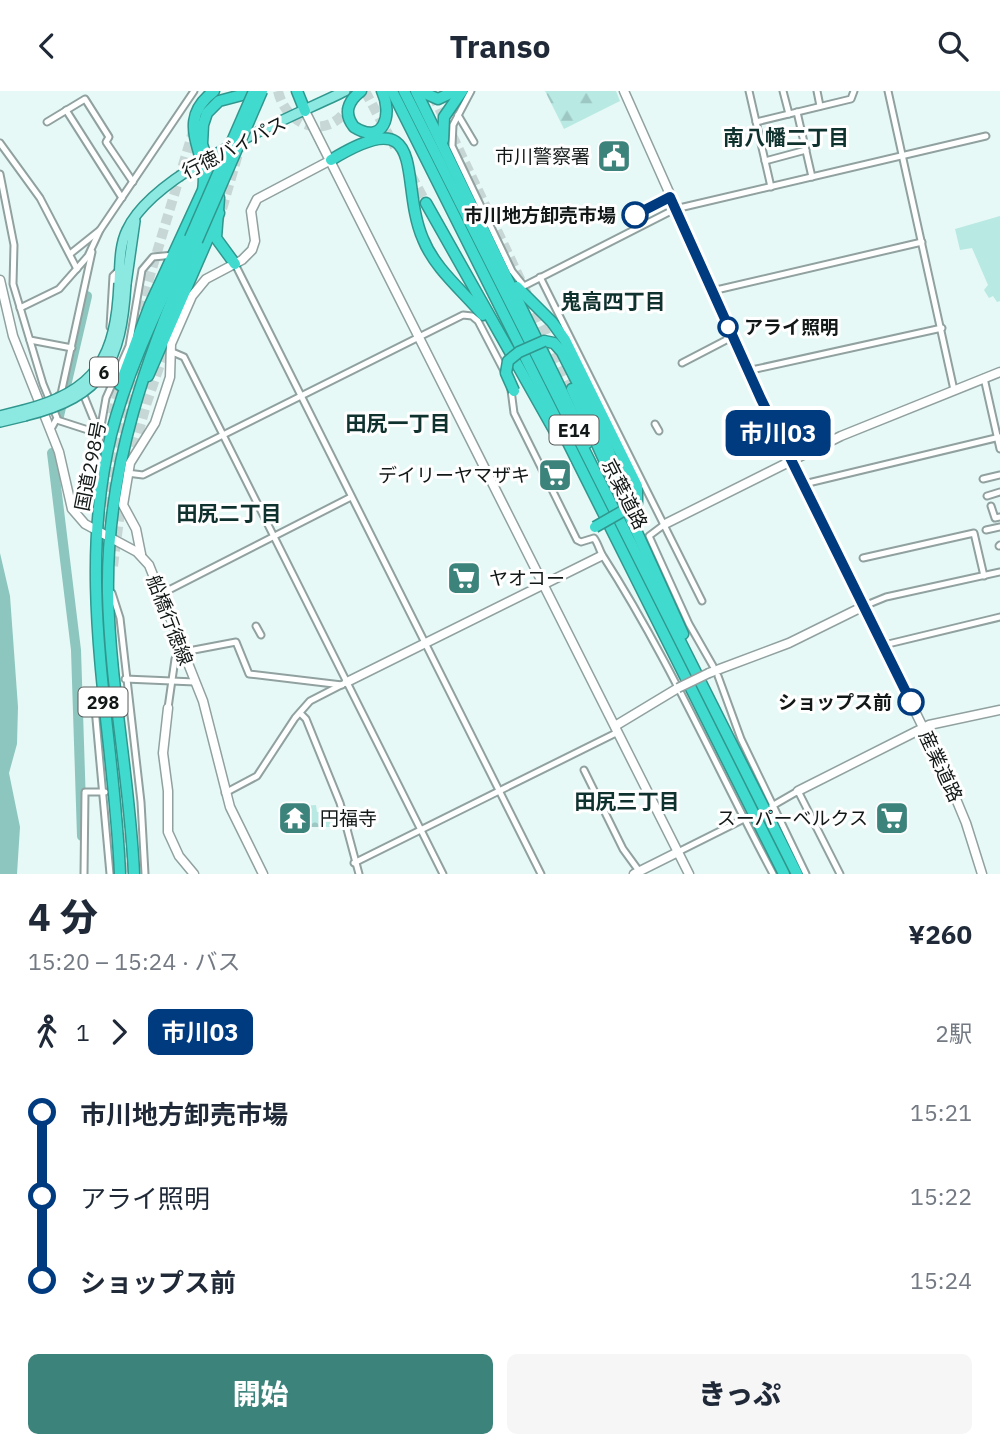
<!DOCTYPE html>
<html lang="ja">
<head>
<meta charset="utf-8">
<style>
	:root { --surface:#fff; --page:#f6f6f7; --text:#1f2937; --muted:#747a83; --accent:#3c837c }
	body { margin:0; font-family:"IBM Plex Sans","Noto Sans JP",sans-serif; background:var(--page); color:var(--text); height:100vh; display:flex; flex-direction:column; font-size:26px; white-space:nowrap }
	* { box-sizing:border-box; margin:0 }
	p { font-size:23px; color:var(--muted) }
	.icon { flex:none; width:38px; height:38px; fill:none; stroke:currentColor; stroke-width:2; stroke-linecap:round; stroke-linejoin:round }
	.map { position:relative; height:783px; overflow:hidden }
	.details { display:flex; flex-direction:column; background:var(--surface); flex:1 }
	.details>* { flex:none }
	.badge { padding:0 14px; border-radius:10px; font-size:24px; line-height:46px }
	.map>.badge { position:absolute; translate:-50% -50%; box-shadow:0 0 0 4px #fff }
	.legs { display:flex; align-items:center; gap:10px; height:77px; padding:0 28px; font-size:23px }
	.legs p { margin-inline-start:auto }
	.summary { display:flex; align-items:center; justify-content:space-between; height:119px; padding:0 28px }
	h1 { font-size:38px; font-weight:800; line-height:52px }
	.button { display:flex; gap:14px; margin-top:auto; padding:14px 28px }
	.button a { flex:1; height:80px; border-radius:10px; background:var(--accent); color:#fff; font-size:28px; font-weight:800; line-height:80px; text-align:center }
	.button a+a { background:var(--page); color:var(--text) }
	ul { padding:0 28px; list-style:none }
	li { display:flex; align-items:center; gap:24px; height:84px; font-size:26px }
	li i { display:grid; place-items:center; width:10px; height:100%; margin:0 9px; background:currentColor }
	li i::after { content:''; width:18px; height:18px; margin:-9px; border:5px solid; border-radius:50%; background:var(--surface) }
	li p { margin-inline-start:auto }
	li:first-child i { background:linear-gradient(#0000 50%,currentColor 0) }
	li:last-child i { background:linear-gradient(currentColor 50%,#0000 0) }
	header { display:flex; justify-content:space-between; align-items:center; height:91px; padding:0 28px; background:var(--surface); font-size:32px; font-weight:800 }
	.map>svg:first-child { display:block }
</style>
</head>
<body>
<header><svg class="icon" aria-label="back" viewBox="0 0 24 24"><path d="M15 5l-7 7 7 7"/></svg>Transo<svg class="icon" aria-label="search" viewBox="0 0 24 24"><circle cx="10" cy="10" r="6"/><path d="M15 15l6 6"/></svg></header>
<div class="map">
<svg width="1000" height="783" viewBox="0 0 1000 783">
	<defs>
		<pattern id="forest-firs" width="22" height="20" patternUnits="userSpaceOnUse" patternTransform="scale(1.75)"><rect width="22" height="20" fill="#b8e9e3"/><path d="M5 1l3.5 6h-7zM16 11l3.5 6h-7z" fill="#9dc7c2"/></pattern>
		<pattern id="cemetery-stones" width="16" height="16" patternUnits="userSpaceOnUse" patternTransform="scale(1.75)"><rect width="16" height="16" fill="#b8e9e3"/><path d="M2 7V4a2 2 0 0 1 4 0v3zM10 15v-3a2 2 0 0 1 4 0v3z" fill="#9dc7c2"/></pattern>
	</defs>
	<rect width="100%" height="100%" fill="#e7f9f6"/>
	<path fill="#b8e9e3" d="M1000,125V210L997,211L993,205L989,207L984,199L988,194L972,157L960,159L955,138Z"/>
	<path fill="url(#forest-firs)" d="M545,0H616L620,10L564,38Z"/>
	<path fill="url(#cemetery-stones)" d="M316,714L317,721L328,720L331,736H304L303,715Z"/>
	<path fill="#8dc6bf" d="M0,462L10,505L18,616L17,653L9,682L20,736L17,783H0Z"/>
	<g fill="none" stroke-linecap="round" stroke-linejoin="round">
		<g stroke="#8dc6bf" stroke-width="10">
			<path d="M59,325L87,205"/>
			<path d="M52,362L76,559L82,745"/>
		</g>
		<g stroke="#c7d7d5" stroke-width="10" stroke-dasharray="10 5" stroke-linecap="butt">
			<path d="M278,0C287,38 332,51 350,12"/>
			<path d="M365,0L395,56"/>
			<path d="M433,4L572,298"/>
			<path d="M411,84L426,112"/>
			<path d="M218,132L240,56"/>
			<path d="M131,248L195,34"/>
			<path d="M113,323L121,286"/>
			<path d="M130,371L147,311L171,242"/>
			<path d="M113,475L122,406"/>
			<path d="M104,506C102,409 123,315 161,225"/>
			<path d="M117,682L125,783"/>
		</g>
		<g stroke="#90a19f" stroke-width="9">
			<g id="street">
				<path d="M471,0L453,34L452,55L512,180L524,195L675,118L986,45"/>
				<path d="M749,0L771,96"/>
				<path d="M783,0L789,23"/>
				<path d="M817,0L820,15"/>
				<path d="M888,0L954,299"/>
				<path d="M66,19L122,107"/>
				<path d="M797,21L812,86"/>
				<path d="M458,24L474,51"/>
				<path d="M47,31L85,8L109,46L106,51L133,91"/>
				<path d="M756,31L851,8L854,0"/>
				<path d="M0,52L40,107L77,178"/>
				<path d="M765,70L806,59"/>
				<path d="M0,83L14,154L13,193L43,293L57,327L51,338"/>
				<path d="M70,163L100,139"/>
				<path d="M235,173L541,783"/>
				<path d="M540,186L702,510"/>
				<path d="M712,200L922,151"/>
				<path d="M20,217L59,198L88,165L100,139L194,0"/>
				<path d="M110,236L113,185L119,179"/>
				<path d="M30,249L72,257"/>
				<path d="M170,260L184,266L443,783"/>
				<path d="M682,272L732,246"/>
				<path d="M747,280L942,237"/>
				<path d="M984,287L1000,358"/>
				<path d="M511,299L514,322L577,449L581,451L594,447C598,452 600,461 603,465C668,566 716,676 773,783"/>
				<path d="M82,300L95,332"/>
				<path d="M58,305L61,303L92,161"/>
				<path d="M57,329L91,340"/>
				<path d="M655,333L659,340"/>
				<path d="M127,382L143,384L463,224L472,225L478,230L504,280"/>
				<path d="M983,388L1000,384"/>
				<path d="M100,392L95,369L106,307L129,255L142,179L153,166L174,164"/>
				<path d="M804,393L1000,346"/>
				<path d="M987,405L1000,401"/>
				<path d="M991,415L995,427L1000,426"/>
				<path d="M665,433L649,445L689,533L713,575"/>
				<path d="M986,439L1000,436"/>
				<path d="M999,455L1000,454"/>
				<path d="M863,467L974,442L984,485"/>
				<path d="M112,502L120,527L141,711L145,783"/>
				<path d="M161,503L351,406"/>
				<path d="M864,515L886,506L1000,481"/>
				<path d="M256,535L261,544"/>
				<path d="M884,554L1000,526"/>
				<path d="M718,585L741,648L806,783"/>
				<path d="M125,588L195,591"/>
				<path d="M103,607L95,617L110,783"/>
				<path d="M168,617L175,568L178,562L236,551L249,583L342,594"/>
				<path d="M300,622L306,628L340,712L359,783"/>
				<path d="M584,679L623,758L639,780"/>
				<path d="M225,702L257,685L295,627L310,610L345,592"/>
				<path d="M772,715L798,700L840,783"/>
				<path d="M678,761L744,728"/>
				<path d="M354,772L618,641"/>
				<path d="M84,783L85,701H105"/>
			</g>
		</g>
		<g stroke="#90a19f" stroke-width="11">
			<g id="secondary">
				<path d="M624,0L761,308L944,679L966,732L982,783"/>
				<path d="M305,20L689,783"/>
				<path d="M0,189L13,245L59,361L72,418L85,433L137,461L149,474L203,610L230,716L263,783"/>
				<path d="M665,433L841,345L1000,281"/>
				<path d="M141,463L136,438L123,414L130,372L155,332L170,286L171,253L192,205L206,188L242,169L252,159L255,150L251,120L257,108L331,69"/>
				<path d="M709,582L789,552L864,515"/>
				<path d="M347,591L601,465"/>
				<path d="M168,617L163,662L168,700V741L179,765L194,783"/>
				<path d="M615,635L678,597"/>
				<path d="M798,700L929,634L1000,619"/>
				<path d="M634,783L678,761"/>
			</g>
		</g>
		<g stroke="#30978e" stroke-width="12">
			<g id="primary">
				<path d="M119,192C120,176 119,155 127,139C154,80 286,29 345,0"/>
				<path d="M126,193L135,130"/>
				<path d="M0,325L23,319"/>
				<path d="M0,331L25,325"/>
			</g>
		</g>
		<g stroke="#30978e" stroke-width="13">
			<g id="highway">
				<path d="M297,0L305,20"/>
				<path d="M361,0C348,10 343,22 354,36C384,55 393,23 382,0"/>
				<path d="M392,0L784,783"/>
				<path d="M404,0L797,783"/>
				<path d="M416,0L587,352"/>
				<path d="M420,0L438,8L455,0"/>
				<path d="M443,49L444,26L462,0"/>
				<path d="M331,69C431,8 398,91 423,148C435,178 463,200 483,224"/>
				<path d="M426,112L558,346"/>
				<path d="M235,173L216,147L219,107L202,53L203,34L207,22L219,10L257,0"/>
				<path d="M517,196L552,231L565,249L637,395V412"/>
				<path d="M544,250L554,252L562,261L601,338L617,383"/>
				<path d="M148,285L219,122"/>
				<path d="M120,294L150,214L203,99C210,62 172,32 214,0"/>
				<path d="M572,298L683,543"/>
				<path d="M120,783C114,635 75,492 111,344C128,276 161,211 190,147"/>
				<path d="M134,783C130,689 110,596 108,502C106,377 147,263 197,150"/>
			</g>
		</g>
		<use href="#street" stroke="#fff" stroke-width="5"/>
		<use href="#secondary" stroke="#fff" stroke-width="8"/>
		<use href="#primary" stroke="#8ce9e2" stroke-width="9"/>
		<use href="#highway" stroke="#40dbce" stroke-width="10"/>
		<g stroke="#90a19f" stroke-width="11" stroke-linecap="butt">
			<path id="secondary-bridge" d="M678,597L709,582"/>
		</g>
		<g stroke="#30978e" stroke-width="12" stroke-linecap="butt">
			<g id="primary-bridge">
				<path d="M23,319C97,301 116,265 119,192"/>
				<path d="M25,325C105,305 121,271 126,193"/>
			</g>
		</g>
		<g stroke="#30978e" stroke-width="13" stroke-linecap="butt">
			<g id="highway-bridge">
				<path d="M190,147L254,0"/>
				<path d="M197,150L262,0"/>
				<path d="M514,300L506,282L508,270L519,261L544,250"/>
				<path d="M595,436L637,412"/>
			</g>
		</g>
		<use href="#secondary-bridge" stroke="#fff" stroke-width="8"/>
		<use href="#primary-bridge" stroke="#8ce9e2" stroke-width="9"/>
		<use href="#highway-bridge" stroke="#40dbce" stroke-width="10"/>
	</g>
	<g fill="none" stroke-linecap="round" stroke-linejoin="round">
		<g stroke="#fff" stroke-width="16">
			<path id="line-1" d="M635,124L670,106L761,308L911,611"/>
		</g>
		<use href="#line-1" stroke="#003b80" stroke-width="10"/>
	</g>
	<defs>
		<g id="civic-square" transform="scale(1.75)"><rect x="-9" y="-9" width="18" height="18" rx="4" fill="#3c837c" stroke="#fff"/><path d="M-.6-6.5H3V-4.5H.6V-3L4-1V1h2V6H-6V1h2V-1L-.6-3ZM-1.2 2.5V6h2.4V2.5Z" fill="#fff"/></g>
		<g id="supermarket-square" transform="scale(1.75)"><rect x="-9" y="-9" width="18" height="18" rx="4" fill="#3c837c" stroke="#fff"/><path d="M-6-5.5h2.5l.6 2H6L4.5 2H-2.5L-4.4-4H-6ZM-1.5 3.2a1.3 1.3 0 1 0 .1 0ZM3 3.2a1.3 1.3 0 1 0 .1 0Z" fill="#fff"/></g>
		<g id="temple-square" transform="scale(1.75)"><rect x="-9" y="-9" width="18" height="18" rx="4" fill="#3c837c" stroke="#fff"/><path d="M0-6L5-2H3V0L6.5 2.5H4V6H1.5V3h-3V6H-4V2.5H-6.5L-3 0V-2H-5Z" fill="#fff"/></g>
	</defs>
	<g fill-rule="evenodd">
		<use href="#civic-square" x="614" y="65"/>
		<use href="#supermarket-square" x="555" y="384"/>
		<use href="#supermarket-square" x="464" y="487"/>
		<use href="#temple-square" x="295" y="727"/>
		<use href="#supermarket-square" x="892" y="727"/>
	</g>
	<g fill="#fff" stroke="#003b80" stroke-width="3.5">
		<circle cx="635" cy="124" r="12"/>
		<circle cx="728" cy="236" r="9"/>
		<circle cx="911" cy="611" r="12"/>
	</g>
	<g text-anchor="middle" dominant-baseline="central" stroke-width="6" stroke-linejoin="round" paint-order="stroke">
		<g fill="#fff" stroke="#595d5d" stroke-width="2">
			<rect x="90" y="266.5" width="28" height="29" rx="5"/>
			<rect x="549.5" y="324.5" width="49" height="29" rx="5"/>
			<rect x="78.5" y="596.5" width="49" height="29" rx="5"/>
		</g>
		<g font-size="18" font-weight="bold" fill="#121817">
			<text x="104" y="281">6</text>
			<text x="574" y="339">E14</text>
			<text x="103" y="611">298</text>
		</g>
		<g font-size="19" fill="#121817" stroke="#fff">
			<text transform="translate(234 56) rotate(-27)">行徳バイパス</text>
			<text transform="translate(90 375) rotate(-79)">国道298号</text>
			<text transform="translate(625 403) rotate(63)">京葉道路</text>
			<text transform="translate(170 529) rotate(69)">船橋行徳線</text>
			<text transform="translate(941 675) rotate(65)">産業道路</text>
		</g>
		<g font-size="19" fill="#121817" stroke="#fff" text-anchor="end">
			<text x="590" y="65">市川警察署</text>
			<text x="530" y="384">デイリーヤマザキ</text>
			<text x="489" y="487" text-anchor="start">ヤオコー</text>
			<text x="320" y="727" text-anchor="start">円福寺</text>
			<text x="868" y="727">スーパーベルクス</text>
		</g>
		<g font-size="19" font-weight="bold" fill="#121817" stroke="#fff" text-anchor="end">
			<text x="616" y="124">市川地方卸売市場</text>
			<text x="744" y="236" text-anchor="start">アライ照明</text>
			<text x="892" y="611">ショップス前</text>
		</g>
		<g font-size="21" font-weight="bold" fill="#10322f" stroke="#fff">
			<text x="786" y="46">南八幡二丁目</text>
			<text x="613" y="210">鬼高四丁目</text>
			<text x="398" y="332">田尻一丁目</text>
			<text x="229" y="422">田尻二丁目</text>
			<text x="627" y="710">田尻三丁目</text>
		</g>
	</g>
</svg>
<b class="badge" style="left:778px;top:342px;background:#003b80;color:#fff">市川03</b>
</div>
<section class="details">
<div class="summary"><div><h1>4 分</h1><p>15:20 – 15:24 · バス</p></div><b>¥260</b></div>
<div class="legs"><svg class="icon" aria-label="walk" viewBox="0 0 24 24"><circle cx="13" cy="4" r="2"/><path d="M13 8l-2 6 4 7M11 14l-3 7M7 12l3-4h3l4 4"/></svg>1<svg class="icon" aria-label="forward" viewBox="0 0 24 24"><path d="M9 5l7 7-7 7"/></svg><b class="badge" style="background:#003b80;color:#fff">市川03</b><p>2駅</p></div>
<ul>
<li><i style="color:#003b80"></i><b>市川地方卸売市場</b><p>15:21</p></li>
<li><i style="color:#003b80"></i><span>アライ照明</span><p>15:22</p></li>
<li><i style="color:#003b80"></i><b>ショップス前</b><p>15:24</p></li>
</ul>
<div class="button"><a>開始</a><a>きっぷ</a></div>
</section>
</body>
</html>
